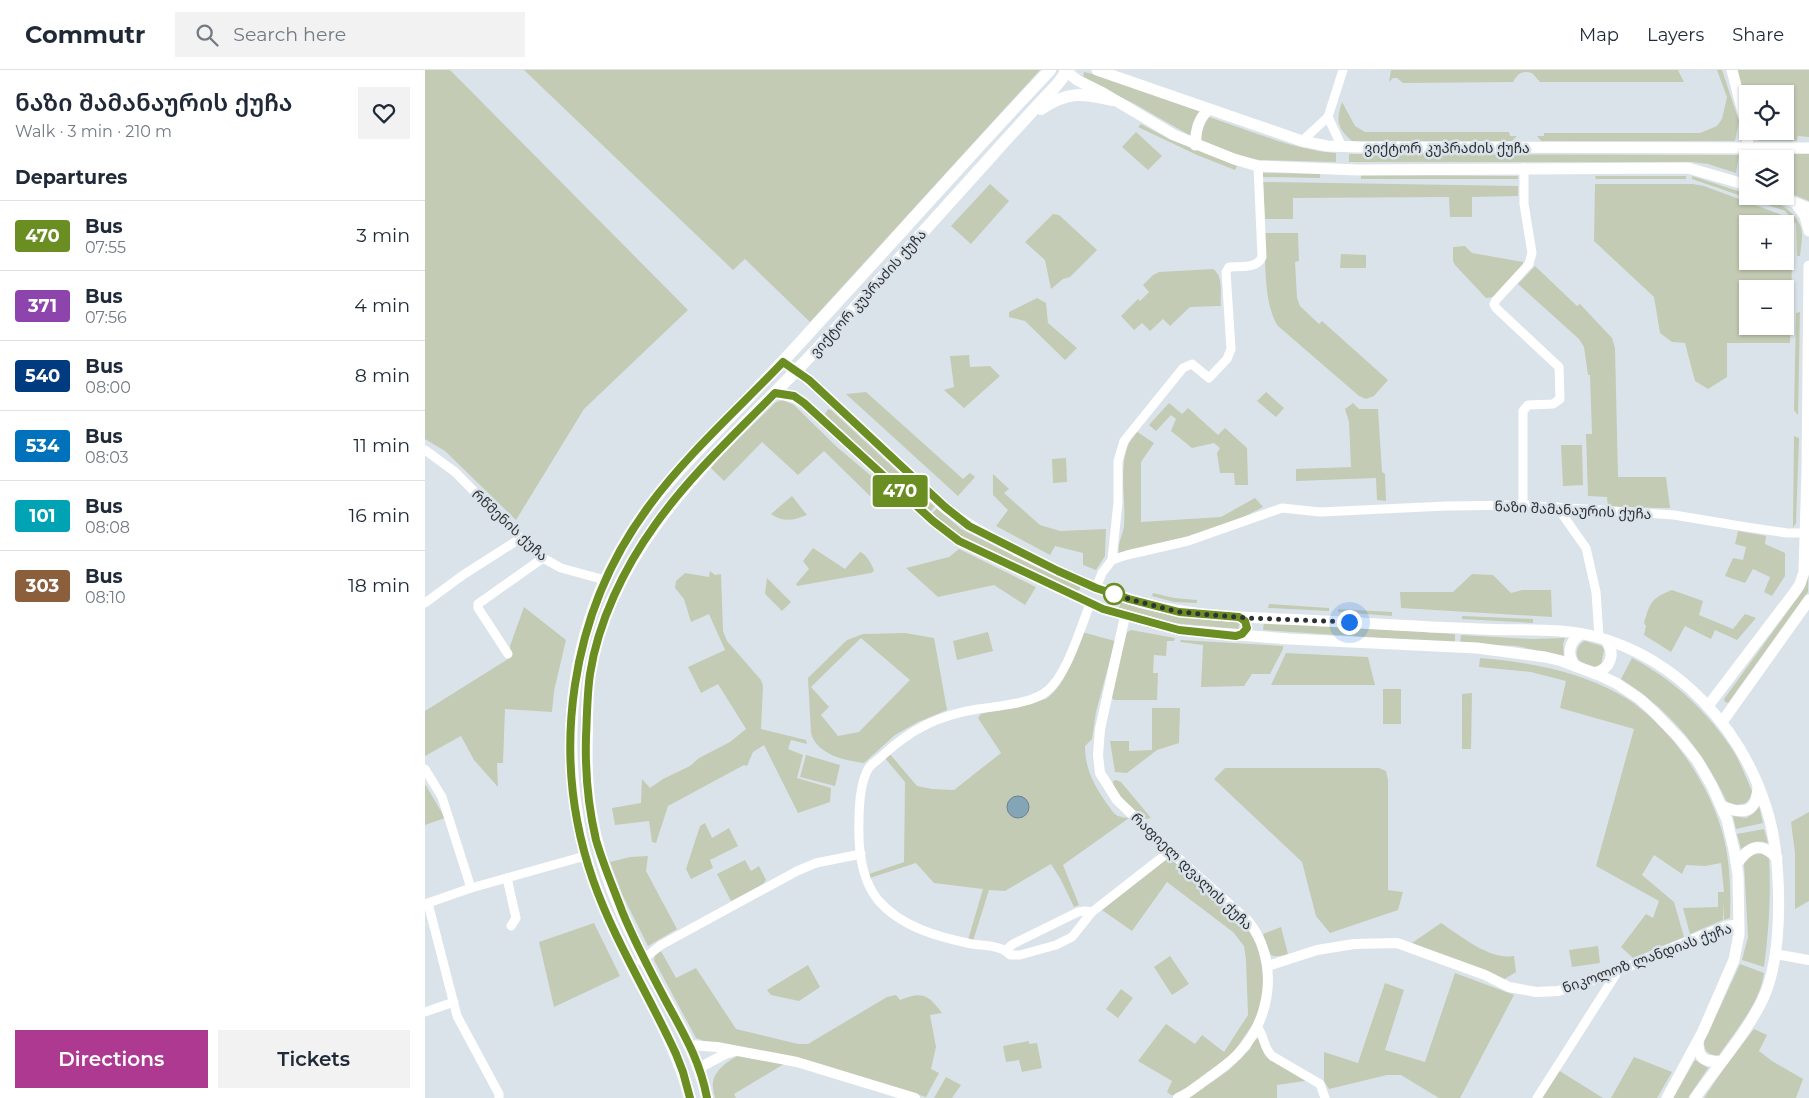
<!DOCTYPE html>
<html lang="en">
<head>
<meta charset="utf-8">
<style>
	:root { --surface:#fff; --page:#f2f2f3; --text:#1f2937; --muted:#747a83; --line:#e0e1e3; --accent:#ae3991 }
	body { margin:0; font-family:Montserrat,"Noto Sans Georgian",sans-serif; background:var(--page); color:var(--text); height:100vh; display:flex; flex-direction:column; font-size:19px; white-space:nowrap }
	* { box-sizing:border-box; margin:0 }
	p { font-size:16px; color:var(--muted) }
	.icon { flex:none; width:28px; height:28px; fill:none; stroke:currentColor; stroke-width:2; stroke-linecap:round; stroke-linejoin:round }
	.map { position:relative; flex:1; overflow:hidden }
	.sheet { display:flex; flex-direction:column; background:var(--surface); width:425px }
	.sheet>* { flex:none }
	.badge { padding:0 10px; border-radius:4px; font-size:18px; line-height:32px }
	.controls { position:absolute; left:1314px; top:15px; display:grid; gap:10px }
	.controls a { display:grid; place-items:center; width:55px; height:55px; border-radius:0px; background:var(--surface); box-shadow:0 1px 4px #0004; font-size:25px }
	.you { position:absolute; width:25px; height:25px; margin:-12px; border:4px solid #fff; border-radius:50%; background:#1a73e8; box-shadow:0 0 0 8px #1a73e833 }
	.map>.badge { position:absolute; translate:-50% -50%; box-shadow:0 0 0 2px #fff }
	h2 { padding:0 15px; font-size:19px; line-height:45px }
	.round { display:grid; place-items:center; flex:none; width:52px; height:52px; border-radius:0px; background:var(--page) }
	.headline { display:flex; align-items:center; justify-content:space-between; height:85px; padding:0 15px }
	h1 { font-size:24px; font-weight:600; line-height:38px }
	.action { display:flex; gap:10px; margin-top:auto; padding:10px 15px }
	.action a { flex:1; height:58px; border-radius:0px; background:var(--accent); color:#fff; font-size:20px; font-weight:600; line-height:58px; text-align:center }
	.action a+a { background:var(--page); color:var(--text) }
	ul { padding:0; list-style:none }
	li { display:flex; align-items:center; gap:15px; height:70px; padding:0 15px; border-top:1px solid var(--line) }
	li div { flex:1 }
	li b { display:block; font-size:19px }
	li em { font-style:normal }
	li .badge { min-width:55px; font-weight:700; text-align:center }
	header { display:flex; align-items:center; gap:30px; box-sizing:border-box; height:70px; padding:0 25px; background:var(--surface); border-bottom:1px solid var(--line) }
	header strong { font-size:24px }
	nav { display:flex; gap:28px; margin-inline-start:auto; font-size:18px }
	.search { width:350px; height:45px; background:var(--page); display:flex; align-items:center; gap:12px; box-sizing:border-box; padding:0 18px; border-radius:0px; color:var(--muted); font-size:19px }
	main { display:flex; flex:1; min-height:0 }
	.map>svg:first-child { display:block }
</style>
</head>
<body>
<header>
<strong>Commutr</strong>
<div class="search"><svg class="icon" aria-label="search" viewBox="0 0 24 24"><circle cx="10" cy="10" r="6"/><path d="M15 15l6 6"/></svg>Search here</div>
<nav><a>Map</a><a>Layers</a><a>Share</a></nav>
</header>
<main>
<section class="sheet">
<div class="headline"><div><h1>ნაზი შამანაურის ქუჩა</h1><p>Walk · 3 min · 210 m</p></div><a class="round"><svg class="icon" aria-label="heart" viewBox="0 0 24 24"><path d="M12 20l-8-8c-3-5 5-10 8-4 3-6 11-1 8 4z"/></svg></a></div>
<h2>Departures</h2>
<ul>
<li><span class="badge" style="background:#6b8e23;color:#fff">470</span><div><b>Bus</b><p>07:55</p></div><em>3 min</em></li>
<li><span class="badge" style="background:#8e44ad;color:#fff">371</span><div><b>Bus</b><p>07:56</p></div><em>4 min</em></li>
<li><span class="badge" style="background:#003b80;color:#fff">540</span><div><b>Bus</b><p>08:00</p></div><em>8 min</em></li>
<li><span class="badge" style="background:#0072bc;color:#fff">534</span><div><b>Bus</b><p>08:03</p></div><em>11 min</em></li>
<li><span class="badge" style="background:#00a3b4;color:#fff">101</span><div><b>Bus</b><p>08:08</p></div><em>16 min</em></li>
<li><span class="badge" style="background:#8b5e3c;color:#fff">303</span><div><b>Bus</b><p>08:10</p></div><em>18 min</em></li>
</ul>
<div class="action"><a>Directions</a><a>Tickets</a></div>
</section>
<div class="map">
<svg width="1384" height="1028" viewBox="0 0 1384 1028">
	<rect width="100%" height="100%" fill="#dbe3ea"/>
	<g fill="#c3cbb4" fill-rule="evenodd">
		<path d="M0,0H25L263,240L159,339L91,450L20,381L0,369Z"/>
		<path d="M99,0H615L385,252L320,189L308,200Z"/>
		<path d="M966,0H1253L1259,12H1115L1107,3C1097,0 1093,3 1088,12L978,13L972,8H968L964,12Z"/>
		<path d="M1292,0H1297L1314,51L1310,71H1116L1112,66H1119V63H1275L1292,56L1297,49L1302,27Z"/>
		<path d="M1311,0H1384V67L1373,66L1372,71H1334L1331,68L1329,61H1360V24H1322V34Z"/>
		<path d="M659,2L680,7L775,41L770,50L766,66L708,33L658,9Z"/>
		<path d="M917,32L930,56L940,62H1084L1085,66H1092L1087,71H927C912,58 911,50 917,32Z"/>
		<path d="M784,47C824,60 869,80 911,83V92L834,90L811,85L777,71C775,62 779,53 784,47Z"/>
		<path d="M716,54L744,69L812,96L810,100L772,85L713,57Z"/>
		<path d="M711,62L737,86L723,100L697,77Z"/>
		<path d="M924,84L1314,85L1311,103L1283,94L1267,92H924Z"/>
		<path d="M1346,84H1384V131L1360,121V89H1335V87Z"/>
		<path d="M838,103L895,104V108L838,107Z"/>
		<path d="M936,105L1093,106V109H936Z"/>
		<path d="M1170,106H1261V109H1171Z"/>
		<path d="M1267,106L1322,124V126C1341,126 1367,136 1375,155C1379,162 1376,177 1375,186H1372L1371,154L1360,141L1267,109Z"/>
		<path d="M838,112L1093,116V126L1047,127V147H1025L1024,127L868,128V149H840Z"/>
		<path d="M565,114L584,131L546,174L526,156Z"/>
		<path d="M1170,114H1268L1279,116L1357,145L1368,156L1365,273H1302V307L1283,319L1270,311L1260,273L1247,272L1235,263L1229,227L1169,171ZM1322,154H1360V191H1322ZM1322,219H1360V256H1322Z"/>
		<path d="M628,144L634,145L672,180L645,207L638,209L626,219L620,190L600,172Z"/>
		<path d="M839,163H873L874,191L870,192L872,228L875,236L894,254L897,251L963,310L949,326L941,329L934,326L853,256C838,234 841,190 839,163Z"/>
		<path d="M1040,176L1047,183L1098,192V197L1069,227L1061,228L1030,195L1028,191V177Z"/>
		<path d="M916,184L941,185V198H915Z"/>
		<path d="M1110,196L1152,236L1155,234L1187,268L1190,278L1193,407H1241L1245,438L1183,437L1182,427L1163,426L1161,364H1167L1165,305H1163L1159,277L1154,269L1093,214Z"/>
		<path d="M788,199C799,206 795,225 796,236L765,237L745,256L738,249L725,261L717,253L709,260L696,246L713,229L715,231L724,222L718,215L728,205L734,202Z"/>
		<path d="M612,228L621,233L623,253L652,278L640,290L600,251L584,247V242Z"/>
		<path d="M1375,242V243L1373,345L1369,340L1371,243Z"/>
		<path d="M544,285L545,297L565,296L575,306L539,338L519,320L529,317L525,286Z"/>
		<path d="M441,322L538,409L545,403L550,407L533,426L421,324Z"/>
		<path d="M841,322L859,338L851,347L832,331Z"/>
		<path d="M358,330L369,335L412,377L457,415L447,428L399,381L373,405L337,372L299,411L285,397L351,332Z"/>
		<path d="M744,333L757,344L763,338L793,365L800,358L822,378L823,415H810L809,403H795L792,383L795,378L789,373L767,378L746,361L751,349L746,345L731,361L724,355Z"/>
		<path d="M928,333L934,339H953L957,402L960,404L961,431L952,430L951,408L871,411V399L926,397L924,352L920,339Z"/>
		<path d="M403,339L406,340L510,436L505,442L400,344Z"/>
		<path d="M711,361L729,373L716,392V452L796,447L830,428L838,437L791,461L694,483C692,474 698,465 699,456C701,431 694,403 702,378C704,372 708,367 711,361Z"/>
		<path d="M1369,366L1374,368L1371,453L1368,458Z"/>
		<path d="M1136,375H1157L1158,415L1138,416Z"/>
		<path d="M641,388L642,412L628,413L627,389Z"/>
		<path d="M568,404L584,419L579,423L615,455L635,461L681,459L680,486L671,500L658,495V483L630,476L625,485L571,456L583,440L568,425Z"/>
		<path d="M367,426L382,445C369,450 359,453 346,444Z"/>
		<path d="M512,438L536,459L612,497L655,516V519L652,522L536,467L507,444Z"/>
		<path d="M1313,461L1341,466L1340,474L1360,483V506L1347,526L1339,522L1345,507L1328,499L1320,513L1300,506L1308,488L1318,490L1321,477L1310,474Z"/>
		<path d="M1384,474L1383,522L1303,633L1300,632L1299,629L1379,519L1383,501Z"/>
		<path d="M388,478L420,499L435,482C441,484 447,494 449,501L446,503L372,516L371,514L384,499L378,491Z"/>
		<path d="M534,479L611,517L600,535L569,515L513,527L481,498L524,487Z"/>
		<path d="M285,501L290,505L296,504L298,561L302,571L336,610L338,616L336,659L381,670L382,674L366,670L363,679L378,685L372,708L406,718L405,732L373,743L339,675L328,682L322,696L319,695L243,736L231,773L227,772L224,751L190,755L187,738L216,733L217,709L225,718L238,709L265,696L274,688L305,672L321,659L293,614L276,623L263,597L300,580L284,544L266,552L259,529L250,518L251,511L260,503L284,507Z"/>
		<path d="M1047,504L1068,505L1086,523L1097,520H1126L1127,547L976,538L975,522H1028Z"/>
		<path d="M342,508L366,532L357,541L340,524Z"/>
		<path d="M1247,520L1278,531L1274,545L1308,559L1320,544L1331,548L1312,570L1290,560L1286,569L1260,556L1246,582L1219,565L1221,556L1219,553C1225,533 1226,528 1247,520Z"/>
		<path d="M728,523L749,528L772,530V533L749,532L727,526Z"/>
		<path d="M696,532L752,546L813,551L815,553L813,559L747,553L694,538Z"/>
		<path d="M844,534L904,538V541L843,538Z"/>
		<path d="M99,537L141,570L129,621L127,642L80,639L78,693H72L73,717L49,690L36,666L0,686V641L86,587L85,576Z"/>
		<path d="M913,539L967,542V546L913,542Z"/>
		<path d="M1037,546L1108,549V553L1037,549Z"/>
		<path d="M839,552L1030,564V573L838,560Z"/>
		<path d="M706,560L750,568L749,571H742L741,586L729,585L728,603H733L732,630H689L686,627L702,562Z"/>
		<path d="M563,562L568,581L532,590L528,571Z"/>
		<path d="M657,562L690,571L671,642L667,669L660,676C660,699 669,715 682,734C685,737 688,744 693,746C696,747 701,748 704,748L638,795L654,835L649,837L636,810L626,794L580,821L564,820L548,871L543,870L558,819L509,813L491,793L445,808L444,804L479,792L480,712L459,687L464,683L492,716L507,719L529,720L576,683L553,648L556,644L621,629C641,615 649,584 657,562Z"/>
		<path d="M480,563L509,568L522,640L493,652L470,665L439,693C419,690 392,685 386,663L383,608L422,570L438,564ZM436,568L485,610L434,662L413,666L396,645L404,637L386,617Z"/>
		<path d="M1036,565L1106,569L1140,568L1138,574L1139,587L1092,576L1035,573Z"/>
		<path d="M756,570L858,576V579L845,604H827L819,616L776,617L778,575L755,572Z"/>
		<path d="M1160,571L1177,576L1179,580L1176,595L1171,597C1167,596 1159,594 1155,591C1148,585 1153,573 1160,571Z"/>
		<path d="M861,583L943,587L950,615H846Z"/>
		<path d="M1055,588C1103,592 1151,600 1194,624C1241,650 1282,709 1297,761C1305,790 1306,818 1305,848L1299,850V832L1298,850L1265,864L1258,838L1293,837V822H1299L1296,793L1280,796L1261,795L1257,804L1229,785L1217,805L1249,832L1259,867L1208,888L1196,877L1221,844L1228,848L1234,831L1171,796L1209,659L1135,638L1141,611L1106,602L1054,597Z"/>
		<path d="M1207,588C1248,609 1284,643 1309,682C1316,694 1321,708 1327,721L1325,728L1321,733L1311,735L1302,732C1277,679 1246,641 1196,609Z"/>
		<rect x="958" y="619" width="18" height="35"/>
		<path d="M1047,623L1046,679H1037V624Z"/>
		<path d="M727,638H755L754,673L732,680L702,703L690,702L685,671H704V681L727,680Z"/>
		<path d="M381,685L415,695L410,716L375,707Z"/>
		<path d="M800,698H954L961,701L963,710V820L978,822L973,840L905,863L891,846L877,792L789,709Z"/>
		<path d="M691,710L696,712L726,748L721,749C711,741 689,725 688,711Z"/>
		<path d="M0,714L20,748L0,755Z"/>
		<path d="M1334,736L1338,753L1311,759L1308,746L1321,748L1329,743Z"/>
		<path d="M1384,742V831L1370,839V783L1366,752Z"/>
		<path d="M280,753L287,768L304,758L313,776L285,790L288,798L266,809L261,799L275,756Z"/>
		<path d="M1339,759L1343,773C1332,770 1325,772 1316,779L1312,764Z"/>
		<path d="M1338,783L1344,787C1346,824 1344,861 1339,897L1317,890L1323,867L1319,794C1324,786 1328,784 1338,783Z"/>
		<path d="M223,786L221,801L252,859L223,876L198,826L185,792L205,787Z"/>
		<path d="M744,787L822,856L831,870L837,897L839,920L832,948L806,986L760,1020L751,1025H746L742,1022L747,1011L713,991L741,954L770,974L777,965L799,982L823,945L821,890L819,876L808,862L742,812L707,861L677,840Z"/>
		<path d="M320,790L326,801L334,796L341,810L338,814L306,831L292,804Z"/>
		<path d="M169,853L195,906L129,937L114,872Z"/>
		<path d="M1016,853C1036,866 1064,890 1089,886L1091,902L1078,910L987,873Z"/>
		<path d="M856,857L863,884C841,891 843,881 838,864Z"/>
		<path d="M1173,876L1175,893L1147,897L1144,880Z"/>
		<path d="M236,881L251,908L271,898L311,959L373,974H383L462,927L471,925L475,930C497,921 503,924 517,943L505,945L511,977L506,999L514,1003L501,1027L378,989L282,972L271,968L229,890L230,885Z"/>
		<path d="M745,886L764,914L747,925L729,897Z"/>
		<path d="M1315,894L1339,903C1335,933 1311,960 1294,985C1284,986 1279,981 1279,972Z"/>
		<path d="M383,895L395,917L374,931L346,925L342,920Z"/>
		<path d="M1030,903L1089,925L1035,1028H1014L976,1005H962L904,1019L899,1011V982L933,993L960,913L979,920L960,980L1000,992Z"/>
		<path d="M696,919L708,928L693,948L681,939Z"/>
		<path d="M1329,959L1342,965L1334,981L1347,991L1378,1009L1371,1028H1279L1304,991Z"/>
		<path d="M833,968L840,985L846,990L887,1010L852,1015V1028H764L804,1000L825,979L829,970Z"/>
		<path d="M604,971V974L612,973L617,998L597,1002L594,990L581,992L578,976Z"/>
		<path d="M313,986L359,994L309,1024L311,1028H290C289,1023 287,1017 288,1012C290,1000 304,990 313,986Z"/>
		<path d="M1209,987L1247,1002L1232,1028H1186Z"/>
		<path d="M1270,990L1283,998L1263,1028H1248Z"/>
		<path d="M1133,1000L1178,1028H1116Z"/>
		<path d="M521,1007L536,1015L527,1028H509Z"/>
	</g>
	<circle fill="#84a5b6" stroke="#6a828f" cx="593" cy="737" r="11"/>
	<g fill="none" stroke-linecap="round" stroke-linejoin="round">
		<g stroke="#fff" stroke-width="9">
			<path d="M903,47L918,0"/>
			<path d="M877,71L903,47L917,77"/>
			<path d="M0,380L30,402L102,475L118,488L136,498L180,510"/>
			<path d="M1098,435V341L1103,335L1128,334L1135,329L1134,297L1071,238L1069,234L1071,230L1104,194L1107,183L1099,134V98"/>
			<path d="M1132,437L1161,478L1171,522L1174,567"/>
			<path d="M687,490L693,432V391L699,371L758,298L767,294L784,308L802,289L806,279L801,202L804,197C816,196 832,199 837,187L833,96"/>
			<path d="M671,518L677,503L687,490L702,485L763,471L857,438L895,442L1021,436L1098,435L1249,445L1315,456L1362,463H1380"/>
			<path d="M0,533L38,505L96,468"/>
			<path d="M665,534C655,559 642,605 622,621C607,634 572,636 553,639C514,645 486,659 457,686C453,690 446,694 443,699C435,714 434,734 434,751C433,777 436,809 453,830C476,857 513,867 547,874C559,876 577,875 585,885H595L631,875L647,867L667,842L745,781"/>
			<path d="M83,584L53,538V534L118,488"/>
			<path d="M0,699L17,727L46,818"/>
			<path d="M82,808L91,848L86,856"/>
			<path d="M3,833L32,946L74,1024V1028"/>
			<path d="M0,834L46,818L160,786"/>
			<path d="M581,880L588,874L653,842L660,841L667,842"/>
			<path d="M216,891L236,875L372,801L391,793L436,784"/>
			<path d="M0,942L29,932"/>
			<path d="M832,957C840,966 838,978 847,986L895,1014L900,1028"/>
			<path d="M1112,1028L1193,901"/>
		</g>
		<g stroke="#fff" stroke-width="10">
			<path d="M700,546L675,659L673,685L675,703L692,730L745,781L824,852C854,892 847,949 812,985C802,995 790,1003 779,1011C771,1017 763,1024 753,1028"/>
			<path d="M1350,884L1384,890"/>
			<path d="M843,896L892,880L929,874L972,873L1060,905L1084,917L1111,922L1133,921L1154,915L1193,901L1273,867L1302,856L1314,854"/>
			<path d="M265,975L292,977L372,992L490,1028"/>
			<path d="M274,998L300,984L310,981"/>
		</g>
		<g stroke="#fff" stroke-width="11">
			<path d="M640,0L652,10L678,23L749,65L809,89L833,96L933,100L1263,98L1322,115"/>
			<path d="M672,0L877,71L902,76L933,77L1384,78"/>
			<path d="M1307,0L1321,54L1324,89"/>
			<path d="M770,75C771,60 773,49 784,39"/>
			<path d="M1352,126L1384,138"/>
			<path d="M1371,134L1380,146L1384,161"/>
			<path d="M358,292C379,304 396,321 414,338C438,360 461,382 484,403C496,415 508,428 521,439C543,456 566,467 590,480C626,498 660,515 698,527C756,547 818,547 879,550C938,553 996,557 1055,559C1093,561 1135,557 1172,567C1253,589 1316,658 1341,737C1357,786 1360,884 1337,931C1320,965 1292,997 1270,1028"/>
			<path d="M350,323L369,327L379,333L508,451L534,471L678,539L754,560L864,569L1052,578L1120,587L1137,591L1174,605L1191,613L1215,629L1229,642L1255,669L1272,690L1287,716L1302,750L1309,780L1313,805L1314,864L1309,890L1278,961L1242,1028"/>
			<path d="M1150,596C1141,584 1144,572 1156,564"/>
			<path d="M1169,603C1186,599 1191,584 1181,570"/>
			<path d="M1283,636L1369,523L1375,514L1379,502L1382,401L1384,196"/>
			<path d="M1297,652L1384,530"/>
			<path d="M1297,736C1318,745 1332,743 1333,717"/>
			<path d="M1312,793C1325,776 1335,771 1352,788"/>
			<path d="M1273,971C1273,990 1279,991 1296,992"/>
		</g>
		<g stroke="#fff" stroke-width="12">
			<path d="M616,39C643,21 658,23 687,30"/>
			<path d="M265,1028C253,981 230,941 208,899C186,855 164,810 155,762C133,644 152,532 225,435C245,409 268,385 291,362C325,326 359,291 392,254C470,170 546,83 625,0"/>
			<path d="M282,1028C273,983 249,946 228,907C201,856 175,800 166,743C161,715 161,687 162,659C162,640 162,622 165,604C187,462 315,364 406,264C452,213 498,162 544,111C573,79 601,47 630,17L638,7L641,0"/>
		</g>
	</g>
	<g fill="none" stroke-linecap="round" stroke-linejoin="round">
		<g stroke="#fff" stroke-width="11">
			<path id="line" d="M265,1028L258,1002L251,984C224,925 189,870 168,810C124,684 145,542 224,436C263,383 313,339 358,292L384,310L520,437L544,456L633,501L671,518L704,529L754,542L814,547L820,551L822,558L817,564L811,566L754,560L678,539L534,471L508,451L379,333L369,326L350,323C308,366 264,407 230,455C199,498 173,552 165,604C162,625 162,646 161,667C160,702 163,736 171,770C178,794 188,817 197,841C210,873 226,903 242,933C260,966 275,991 282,1028"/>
		</g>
		<use href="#line" stroke="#6b8e23" stroke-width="8"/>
		<path stroke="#2f3235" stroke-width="5" stroke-dasharray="0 9" d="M689,524L683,522L704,529L754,542L823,548L924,552"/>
	</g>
	<circle fill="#fff" stroke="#6b8e23" stroke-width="2.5" cx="689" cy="524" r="10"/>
	<g text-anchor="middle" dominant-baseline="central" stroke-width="5" stroke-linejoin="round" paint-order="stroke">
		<g font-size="14" fill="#2f3235" stroke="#dbe3ea">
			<text x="1022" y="78">ვიქტორ კუპრაძის ქუჩა</text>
			<text transform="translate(443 223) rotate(-48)">ვიქტორ კუპრაძის ქუჩა</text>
			<text transform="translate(1148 440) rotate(3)">ნაზი შამანაურის ქუჩა</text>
			<text transform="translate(85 455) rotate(43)">რწმენის ქუჩა</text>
			<text transform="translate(767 801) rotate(44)">რაფიელ დვალის ქუჩა</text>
			<text transform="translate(1222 888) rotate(-20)">ნიკოლოზ ლანდიას ქუჩა</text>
		</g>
	</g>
</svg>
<div class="controls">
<a><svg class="icon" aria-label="locate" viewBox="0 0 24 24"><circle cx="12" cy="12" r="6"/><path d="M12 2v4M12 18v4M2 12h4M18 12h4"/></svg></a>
<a><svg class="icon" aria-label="layers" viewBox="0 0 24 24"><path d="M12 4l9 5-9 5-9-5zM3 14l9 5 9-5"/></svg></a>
<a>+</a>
<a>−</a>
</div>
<div class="you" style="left:924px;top:552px"></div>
<b class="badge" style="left:475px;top:421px;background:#6b8e23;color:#fff">470</b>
</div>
</main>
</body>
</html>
